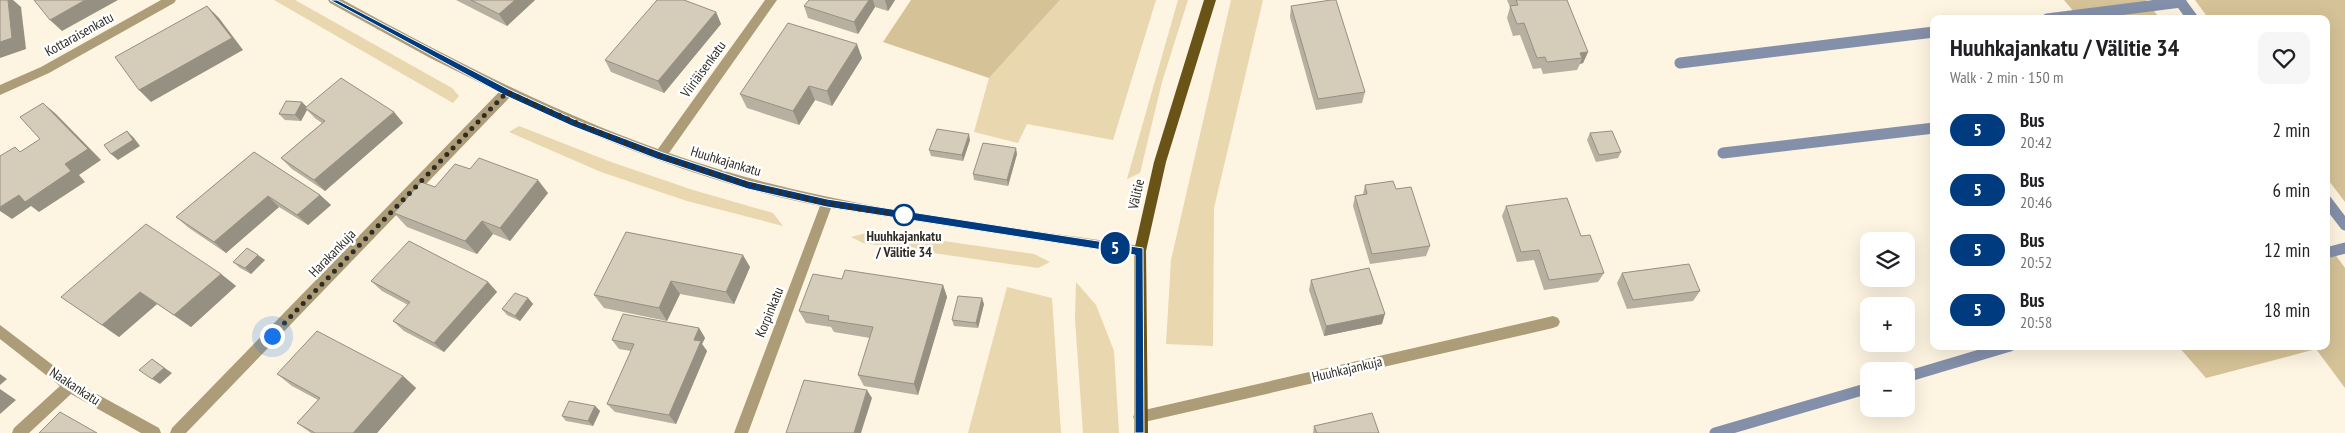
<!DOCTYPE html>
<html lang="en">
<head>
<meta charset="utf-8">
<style>
	:root { --surface:#fff; --page:#f6f6f6; --text:#202124; --muted:#757577 }
	body { margin:0; font-family:"PT Sans Narrow",sans-serif; background:var(--page); color:var(--text); height:100vh; display:flex; flex-direction:column; font-size:19px; white-space:nowrap }
	* { box-sizing:border-box; margin:0 }
	p { font-size:16px; color:var(--muted) }
	.icon { flex:none; width:28px; height:28px; fill:none; stroke:currentColor; stroke-width:2; stroke-linecap:round; stroke-linejoin:round }
	.map { position:relative; flex:1; overflow:hidden }
	.drawer { position:absolute; left:1930px; top:15px; width:400px; height:335px; display:flex; flex-direction:column; background:var(--surface); border-radius:10px; box-shadow:0 5px 20px #0002 }
	.drawer>* { flex:none }
	.badge { padding:0 10px; border-radius:16px; font-size:18px; line-height:32px }
	.tools { position:absolute; left:1860px; top:232px; display:grid; gap:10px }
	.tools a { display:grid; place-items:center; width:55px; height:55px; border-radius:10px; background:var(--surface); box-shadow:0 5px 20px #0002; font-size:25px }
	.you { position:absolute; width:25px; height:25px; margin:-12px; border:4px solid #fff; border-radius:50%; background:#1a73e8; box-shadow:0 0 0 8px #1a73e833 }
	.map>.badge { position:absolute; translate:-50% -50%; box-shadow:0 0 0 2px #fff }
	.round { display:grid; place-items:center; flex:none; width:52px; height:52px; border-radius:10px; background:var(--page) }
	.overview { display:flex; align-items:center; justify-content:space-between; height:85px; padding:0 20px }
	h1 { font-size:24px; font-weight:800; line-height:38px }
	ul { padding:0; list-style:none }
	li { display:flex; align-items:center; gap:15px; height:60px; padding:0 20px }
	li div { flex:1 }
	li b { display:block; font-size:19px }
	li em { font-style:normal }
	li .badge { min-width:55px; font-weight:700; text-align:center }
	.map>svg:first-child { display:block }
</style>
</head>
<body>
<div class="map">
<svg width="2345" height="433" viewBox="0 0 2345 433">
	<rect width="100%" height="100%" fill="#fdf4e1"/>
	<g fill="#e8d7af">
		<path d="M274,0H295L452,88L459,96L453,103Z"/>
		<path d="M1060,0H1156L1113,140L1027,124L1018,143L974,132L989,78Z"/>
		<path d="M1178,0H1188L1162,82L1140,173L1127,179Z"/>
		<path d="M1231,0H1263L1214,208L1213,346L1166,344L1171,260Z"/>
		<path d="M519,126L611,162L693,190L773,213L783,226L687,201L601,172L509,132Z"/>
		<path d="M874,231L1034,254L1050,262L1038,268L863,243L851,237Z"/>
		<path d="M1076,282L1096,305L1114,351L1119,433H1083L1075,319Z"/>
		<path d="M1007,287L1052,298L1061,433H968Z"/>
	</g>
	<g fill="#d5c297">
		<path d="M911,0H1060L989,78L883,42Z"/>
		<path d="M2064,0H2146L2160,19H2080Z"/>
		<path d="M2195,0H2345V202L2326,177V19H2209Z"/>
		<path d="M2326,242L2345,268V388L2316,349L2206,378L2178,346H2326Z"/>
	</g>
	<g fill="none" stroke-linecap="round" stroke-linejoin="round">
		<g stroke="#848fa9" stroke-width="11">
			<path d="M2179,0L2193,19"/>
			<path d="M2047,19L2181,2"/>
			<path d="M1680,63L1934,32"/>
			<path d="M1723,153L1934,128"/>
			<path d="M2326,200L2345,225"/>
			<path d="M2326,253L2345,248"/>
			<path d="M1906,377L2010,346"/>
			<path d="M1715,433L1869,388"/>
		</g>
		<g fill="#ac9c77" fill-rule="evenodd">
			<path d="M161,0H176L174,3L49,73L0,95V85L41,67Z"/>
			<path d="M328,0H343C445,56 549,110 658,149L765,0H777L669,153C820,207 982,222 1140,246L1144,247L1146,251L1144,255L1140,256L831,208L748,433H734L820,206C712,185 609,144 510,97L186,433H170L172,428L499,92L430,58L330,3Z"/>
			<path d="M1553,316L1558,318L1560,322L1558,326L1553,328L1140,423L1135,421L1133,417L1135,413L1140,411Z"/>
			<path d="M0,325L75,382L159,428L161,433H141L71,394L29,433H12L14,428L60,386L0,339Z"/>
		</g>
		<path fill="#6a5316" fill-rule="evenodd" d="M1204,0H1216L1166,162L1146,251L1148,433H1134V251L1154,162Z"/>
	</g>
	<g fill="#b7b0a0">
		<path d="M456,0H535L507,26Z"/>
		<path d="M809,0H895L888,11L875,7L858,34L808,18L804,6Z"/>
		<path d="M1507,0H1567L1588,52L1583,63L1580,64L1577,70L1543,74L1541,68L1533,69L1520,35L1513,36L1507,18L1510,7Z"/>
		<path d="M1291,6L1365,92L1362,103L1316,110L1290,17Z"/>
		<path d="M716,12L721,24L664,93L611,72L605,60Z"/>
		<path d="M862,58L832,106L815,100L799,125L747,108L740,94Z"/>
		<path d="M307,107L394,112L403,123L325,191L292,169L281,158L322,123L316,119L307,110L301,121L285,120L279,114Z"/>
		<path d="M1590,133L1621,152L1618,158L1596,162L1587,140Z"/>
		<path d="M970,140L963,161L931,156L929,150Z"/>
		<path d="M254,152L320,195L331,205L308,225L279,207L226,253L189,228L176,217Z"/>
		<path d="M1017,154L1008,186L974,180L973,174Z"/>
		<path d="M470,169L548,193L510,241L493,234L477,254L407,227L394,213Z"/>
		<path d="M1365,185L1430,246L1426,256L1370,264L1353,206L1355,196L1363,194Z"/>
		<path d="M1506,206L1581,236L1604,273L1598,282L1544,290L1534,260L1517,262L1502,216Z"/>
		<path d="M265,260L251,274L240,268L233,262Z"/>
		<path d="M750,267L734,304L680,294L667,321L604,308L594,295Z"/>
		<path d="M1622,273L1700,291L1693,301L1627,309L1617,283Z"/>
		<path d="M221,274L236,286L191,327L157,304L119,337L61,297Z"/>
		<path d="M842,279L943,285L947,297L918,395L864,386L858,375L870,338L834,332L831,327L806,323L799,311Z"/>
		<path d="M1311,280L1382,324L1324,336L1309,290Z"/>
		<path d="M371,281L488,282L497,292L444,352L404,331L393,321L408,305L382,291Z"/>
		<path d="M528,298L533,304L520,321L507,315L502,309Z"/>
		<path d="M984,304L978,328L954,326L952,320Z"/>
		<path d="M699,328L705,338L702,344L707,351L676,424L615,412L607,404L631,351L619,349L612,340Z"/>
		<path d="M277,374L403,376L416,388L377,433H311L297,423L318,400L292,386Z"/>
		<path d="M595,406L600,411L593,426L566,421L562,416Z"/>
		<path d="M1314,426L1379,433H1313Z"/>
	</g>
	<g fill="#959082">
		<path d="M8,0H13L21,7L26,49L0,58V42Z"/>
		<path d="M85,0H118L62,31L50,20Z"/>
		<path d="M515,0H535L507,26L499,14Z"/>
		<path d="M869,0H873L875,7L858,34L854,22Z"/>
		<path d="M885,0H895L888,11Z"/>
		<path d="M207,6L219,18L243,50L151,102L139,90Z"/>
		<path d="M716,12L721,24L664,93L658,81Z"/>
		<path d="M857,44L862,58L832,106L827,91Z"/>
		<path d="M1588,52L1583,63L1580,64L1582,58L1580,53Z"/>
		<path d="M809,86L815,100L799,125L793,111Z"/>
		<path d="M302,102L308,108H305L307,110L301,121L295,115Z"/>
		<path d="M43,103L56,114L101,160L79,175L85,182L39,212L31,206L12,219L0,211V207L65,164Z"/>
		<path d="M394,112L403,123L325,191L314,180Z"/>
		<path d="M127,131L134,138L140,146L118,160L111,154Z"/>
		<path d="M969,134L970,140L963,161L962,155Z"/>
		<path d="M1016,148L1017,154L1008,186L1007,180Z"/>
		<path d="M538,180L548,193L510,241L500,228Z"/>
		<path d="M320,195L331,205L308,225L297,215Z"/>
		<path d="M268,196L279,207L226,253L214,242Z"/>
		<path d="M482,221L493,234L477,254L465,241Z"/>
		<path d="M258,255L265,260L251,274L245,268Z"/>
		<path d="M743,255L750,267L734,304L726,292Z"/>
		<path d="M221,274L236,286L191,327L174,315Z"/>
		<path d="M671,281L680,294L667,321L659,308Z"/>
		<path d="M488,282L497,292L444,352L434,343Z"/>
		<path d="M943,285L947,297L918,395L914,384Z"/>
		<path d="M140,292L157,304L119,337L102,325Z"/>
		<path d="M528,298L533,304L520,321L515,316Z"/>
		<path d="M982,298L984,304L978,328L976,323Z"/>
		<path d="M1385,314L1382,324L1324,336L1326,326Z"/>
		<path d="M699,328L705,338L702,344L707,351L676,424L669,415L694,340Z"/>
		<path d="M152,359L172,373L160,384L152,379Z"/>
		<path d="M0,374L7,379L0,385Z"/>
		<path d="M403,376L416,388L377,433H353Z"/>
		<path d="M0,389L16,400L0,414Z"/>
		<path d="M867,390L872,398L861,433H854Z"/>
		<path d="M595,406L600,411L593,426L588,421Z"/>
	</g>
	<g fill="#d5cdba" stroke="#959082">
		<path d="M0,0H8L12,38L0,42Z"/>
		<path d="M34,0H85L50,20Z"/>
		<path d="M471,0H515L499,14Z"/>
		<path d="M657,0H684L716,12L658,81L605,60Z"/>
		<path d="M809,0H869L854,22L804,6Z"/>
		<path d="M1331,0H1336L1365,92L1318,99L1291,6Z"/>
		<path d="M1516,0H1567L1588,52L1580,53L1582,58L1547,62L1545,57L1537,58L1524,23L1517,24L1510,6L1518,5Z"/>
		<path d="M207,6L232,38L139,90L115,57Z"/>
		<path d="M788,23L857,44L827,91L809,86L793,111L740,94Z"/>
		<path d="M341,78L394,112L314,180L281,158L325,121L305,108Z"/>
		<path d="M286,101L302,102L295,115L279,114Z"/>
		<path d="M43,103L88,149L65,164L71,171L25,202L19,195L0,207V156L15,147L20,152L40,139L20,117Z"/>
		<path d="M937,129L969,134L962,155L929,150Z"/>
		<path d="M127,131L133,140L111,154L104,145Z"/>
		<path d="M1612,131L1621,152L1599,155L1590,133Z"/>
		<path d="M983,143L1016,148L1007,180L973,174Z"/>
		<path d="M254,152L320,195L297,215L268,196L214,242L176,217Z"/>
		<path d="M479,158L538,180L500,228L482,221L465,241L394,213L421,182L435,187L455,164L470,169Z"/>
		<path d="M1393,181L1396,189L1411,187L1430,246L1372,254L1355,196L1367,194L1365,185Z"/>
		<path d="M1567,198L1581,236L1590,235L1604,273L1549,280L1539,250L1521,252L1506,206Z"/>
		<path d="M146,224L221,274L174,315L140,292L102,325L61,297Z"/>
		<path d="M626,232L743,255L726,292L671,281L659,308L594,295Z"/>
		<path d="M409,241L488,282L434,343L393,321L410,302L371,281Z"/>
		<path d="M247,248L258,255L245,268L233,262Z"/>
		<path d="M1689,264L1700,291L1633,300L1622,273Z"/>
		<path d="M1369,268L1385,314L1326,326L1311,280Z"/>
		<path d="M845,270L943,285L914,384L858,375L873,327L828,320L829,316L799,311L813,274L842,279Z"/>
		<path d="M515,293L528,298L515,316L502,309Z"/>
		<path d="M958,296L982,298L976,323L952,320Z"/>
		<path d="M623,314L699,328L694,340L701,341L669,415L607,404L634,344L612,340Z"/>
		<path d="M317,331L403,376L353,433H315L297,423L320,398L277,374Z"/>
		<path d="M152,359L164,368L152,379L139,370Z"/>
		<path d="M804,380L867,390L854,433H786Z"/>
		<path d="M569,401L595,406L588,421L562,416Z"/>
		<path d="M60,412L97,433H39Z"/>
		<path d="M1372,413L1379,433H1317L1314,426Z"/>
	</g>
	<path fill="#003b80" stroke="#fff" d="M330,0H337L510,90L578,121L663,153L748,181L827,199L1143,248L1144,433H1135V255L827,207L748,189L657,159L572,126L504,95Z"/>
	<g fill="none" stroke-linecap="round" stroke-linejoin="round">
		<path stroke="#2f2c24" stroke-width="5" stroke-dasharray="0 9" d="M272,336L507,92C633,150 765,200 904,215"/>
	</g>
	<circle fill="#fff" stroke="#003b80" stroke-width="2.5" cx="904" cy="215" r="10"/>
	<g text-anchor="middle" dominant-baseline="central" stroke-width="5" stroke-linejoin="round" paint-order="stroke">
		<g font-size="14" fill="#2f2c24" stroke="#fff">
			<text transform="translate(79 34) rotate(-29)">Kottaraisenkatu</text>
			<text transform="translate(703 69) rotate(-54)">Viiriäisenkatu</text>
			<text transform="translate(726 161) rotate(17)">Huuhkajankatu</text>
			<text transform="translate(1136 194) rotate(-77)">Välitie</text>
			<text transform="translate(332 253) rotate(-46)">Harakankuja</text>
			<text transform="translate(769 312) rotate(-68)">Korpinkatu</text>
			<text transform="translate(1347 369) rotate(-13)">Huuhkajankuja</text>
			<text transform="translate(75 386) rotate(33)">Naakankatu</text>
		</g>
		<g font-size="14" font-weight="bold" fill="#2f2c24" stroke="#fff">
			<text x="904" y="236">Huuhkajankatu<tspan x="904" dy="16">/ Välitie 34</tspan></text>
		</g>
	</g>
</svg>
<div class="tools">
<a><svg class="icon" aria-label="layers" viewBox="0 0 24 24"><path d="M12 4l9 5-9 5-9-5zM3 14l9 5 9-5"/></svg></a>
<a>+</a>
<a>−</a>
</div>
<div class="you" style="left:272px;top:336px"></div>
<b class="badge" style="left:1115px;top:248px;background:#003b80;color:#fff">5</b>
<section class="drawer">
<div class="overview"><div><h1>Huuhkajankatu / Välitie 34</h1><p>Walk · 2 min · 150 m</p></div><a class="round"><svg class="icon" aria-label="heart" viewBox="0 0 24 24"><path d="M12 20l-8-8c-3-5 5-10 8-4 3-6 11-1 8 4z"/></svg></a></div>
<ul>
<li><span class="badge" style="background:#003b80;color:#fff">5</span><div><b>Bus</b><p>20:42</p></div><em>2 min</em></li>
<li><span class="badge" style="background:#003b80;color:#fff">5</span><div><b>Bus</b><p>20:46</p></div><em>6 min</em></li>
<li><span class="badge" style="background:#003b80;color:#fff">5</span><div><b>Bus</b><p>20:52</p></div><em>12 min</em></li>
<li><span class="badge" style="background:#003b80;color:#fff">5</span><div><b>Bus</b><p>20:58</p></div><em>18 min</em></li>
</ul>
</section>
</div>
</body>
</html>
